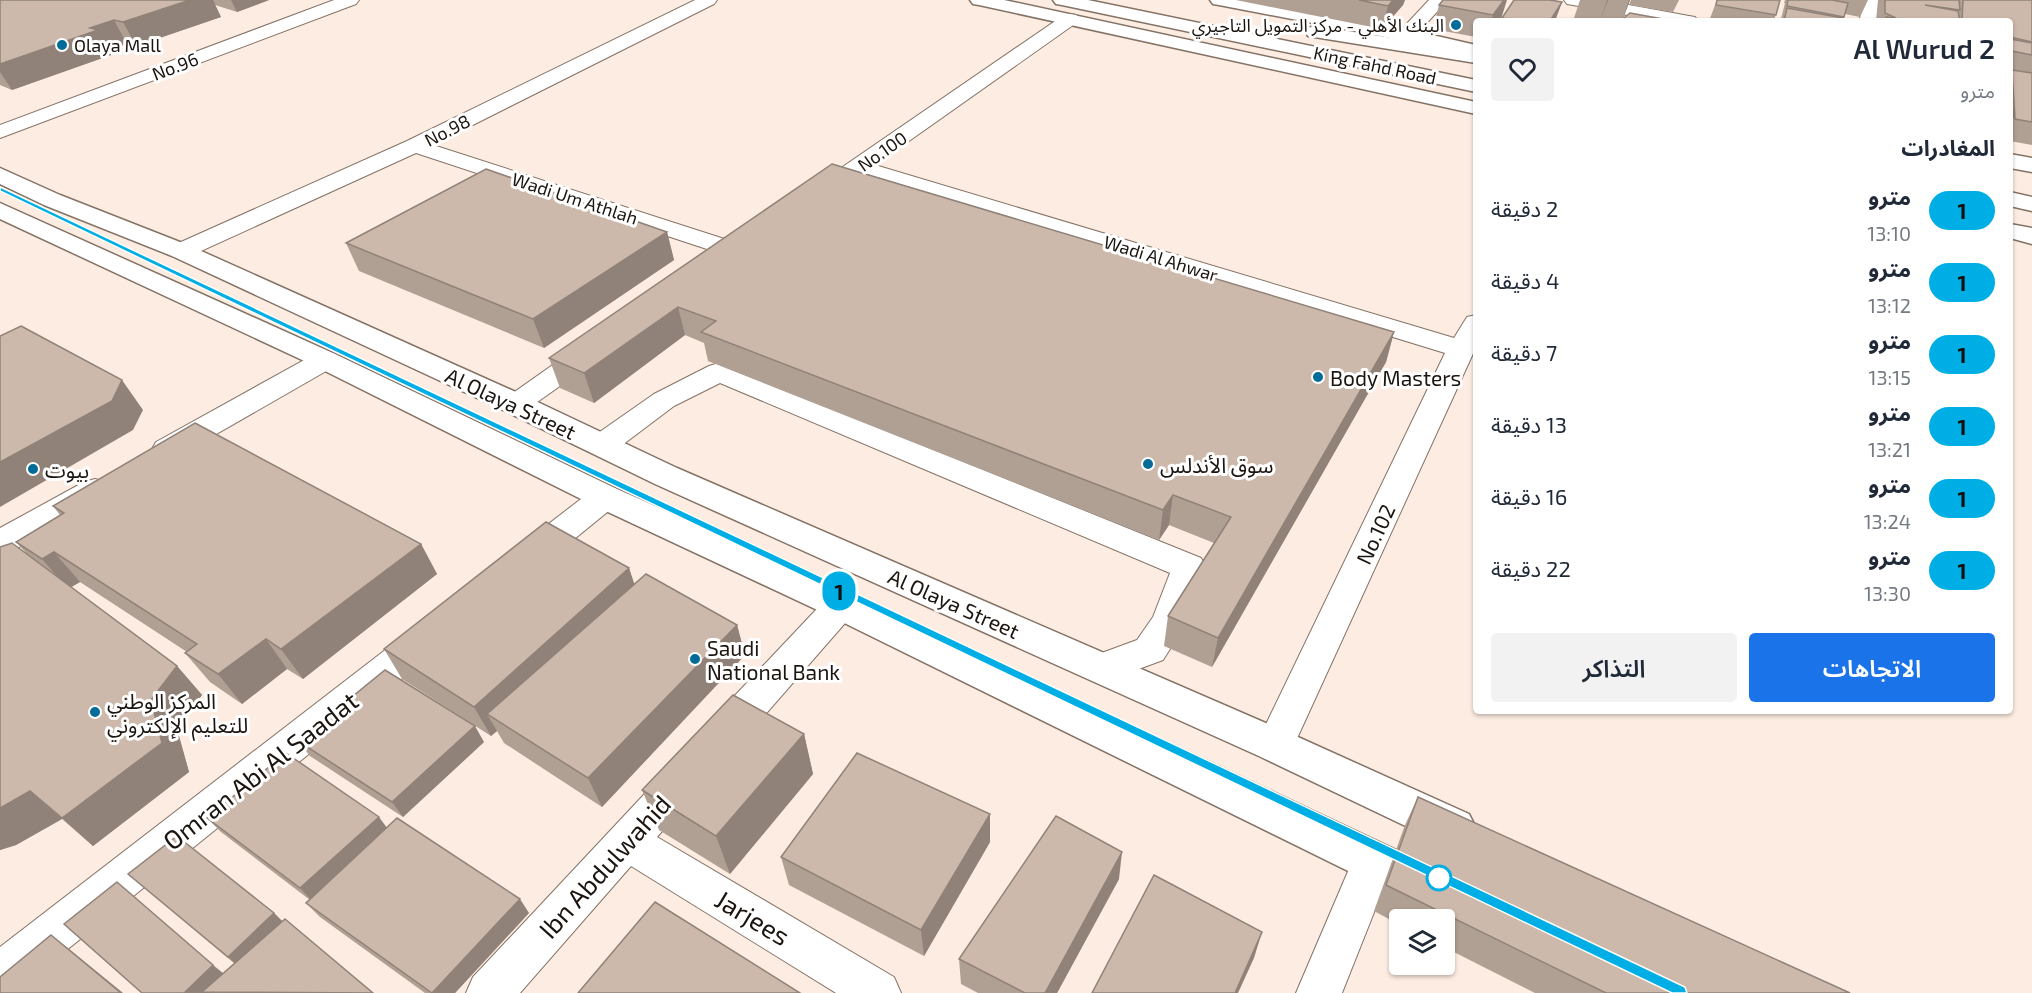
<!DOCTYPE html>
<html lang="ar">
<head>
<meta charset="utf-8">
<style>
	:root { --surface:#fff; --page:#f2f2f3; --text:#1f2937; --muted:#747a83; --accent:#1a73e8 }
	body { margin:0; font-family:"Exo 2","Noto Sans Arabic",sans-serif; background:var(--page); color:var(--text); direction:rtl; height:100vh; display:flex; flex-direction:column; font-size:22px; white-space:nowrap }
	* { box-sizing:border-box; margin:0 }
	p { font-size:20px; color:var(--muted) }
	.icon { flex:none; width:33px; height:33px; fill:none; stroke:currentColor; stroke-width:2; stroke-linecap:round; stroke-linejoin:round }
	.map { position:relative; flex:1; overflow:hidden; direction:ltr }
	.sheet { position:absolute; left:1473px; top:18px; width:540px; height:696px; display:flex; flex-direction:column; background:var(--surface); border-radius:6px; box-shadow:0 2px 4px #0004; direction:rtl }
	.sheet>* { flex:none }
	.badge { padding:0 12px; border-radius:20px; font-size:21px; line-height:39px }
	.controls { position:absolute; left:1389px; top:909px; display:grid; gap:12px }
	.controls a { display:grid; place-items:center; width:66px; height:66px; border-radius:6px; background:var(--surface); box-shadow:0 2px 4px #0004; font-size:30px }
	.map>.badge { position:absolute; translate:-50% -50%; box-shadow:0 0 0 3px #fff }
	h2 { padding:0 18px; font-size:22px; line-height:54px }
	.round { display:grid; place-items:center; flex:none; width:63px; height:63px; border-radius:6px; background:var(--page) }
	.summary { display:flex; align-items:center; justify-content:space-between; height:102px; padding:0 18px }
	h1 { font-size:28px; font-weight:600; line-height:45px }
	.button { display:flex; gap:12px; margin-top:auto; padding:12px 18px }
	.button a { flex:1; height:69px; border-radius:6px; background:var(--accent); color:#fff; font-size:24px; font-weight:600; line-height:69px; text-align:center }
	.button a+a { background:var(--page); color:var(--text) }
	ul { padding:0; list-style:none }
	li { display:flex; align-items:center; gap:18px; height:72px; padding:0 18px }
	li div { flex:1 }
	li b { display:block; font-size:22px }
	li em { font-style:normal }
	li .badge { min-width:66px; font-weight:700; text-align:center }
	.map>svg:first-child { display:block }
</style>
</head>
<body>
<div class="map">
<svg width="2032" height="993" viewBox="0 0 2032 993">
	<rect width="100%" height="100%" fill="#fdece1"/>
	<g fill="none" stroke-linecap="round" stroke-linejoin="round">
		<g stroke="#847265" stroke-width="2">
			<g id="minor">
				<path d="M334,0H359L356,4L0,138V125Z"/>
				<path d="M695,0H717L714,4L433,145L743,245L746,250L743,255L734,257L725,255L416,153L190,256L181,258L172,256L169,251L172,246L407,141Z"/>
				<path d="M1429,0H1448L1412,39H1400L1397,35L1400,31Z"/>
				<path d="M1564,0H1602L1689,16L1695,17L1698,21H1660L1573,5L1567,4Z"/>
				<path d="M1861,0H1879L1878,21H1860Z"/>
				<path d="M1070,14L1076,15L1079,19L1076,23L875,165L1454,338L1467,317L1476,315V347L1294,745L1289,757L1275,762L1261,757L1256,745L1445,353L861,174C846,185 828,205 809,200L806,195L809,190L1064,15Z"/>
				<path d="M591,343L601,345L605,351L601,357L526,410L516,413L506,410L502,404L506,398L581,345Z"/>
				<path d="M325,352L335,354L339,360L335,366L178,456L167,459L156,456L152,449L156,442L315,354Z"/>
				<path d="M719,363L1201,558L1206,567L1187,622L1163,660L1101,683L1088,678L1083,668L1088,658L1137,640L1153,617L1170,573L720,383L674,406L613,452L602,455L591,452L587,445L591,438L654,394L709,366Z"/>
				<path d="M95,479L106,482L111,490L106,498L12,551L0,555V528L84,482Z"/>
				<path d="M605,486L616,489L621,497L616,505L540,567L528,570L516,567L511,558L516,549L594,489Z"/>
				<path d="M841,592L853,596L858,605L853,614L736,748L722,752L708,748L703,736L708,724L829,596Z"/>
				<path d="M428,623L441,627L446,637L441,647L16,991L0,993V947L415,627Z"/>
				<path d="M681,765L695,770L701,782L695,794L657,837L894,977L901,993H836L631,866L520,993H466L473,977L667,770Z"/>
				<path d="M1373,842L1388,848L1394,862L1342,993H1296L1358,848Z"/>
			</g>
		</g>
		<g stroke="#847265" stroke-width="3">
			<g id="major">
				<path d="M970,0H1004L1476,102V114L979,5L973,4Z"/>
				<path d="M1210,0H1248L1406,29L1476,45V57L1406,41L1219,5L1213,4Z"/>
				<path d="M2010,154L2032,158V172L2010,168Z"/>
				<path d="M0,168L60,195L190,246L527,397L677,468L1289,733L1469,814L1476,828L1469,842L1454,848L1439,842L1261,757L655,484L505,411L172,256L44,205L0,184Z"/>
				<path d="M0,203L335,354L617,489L854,595L1445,873L1451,888L1445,903L1429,909L1413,903L828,615L593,505L315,366L0,219Z"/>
				<path d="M2010,224L2032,228V244L2010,238Z"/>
			</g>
		</g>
		<g stroke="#847265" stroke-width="3">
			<g id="highway">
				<path d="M1053,0H1088L1476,80V92L1062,5L1056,4Z"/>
				<path d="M1315,26L1476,51V63L1308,36L1306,32L1308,28Z"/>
				<path d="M2010,192L2032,197V211L2010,206Z"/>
			</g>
		</g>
		<use href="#minor" fill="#fff" fill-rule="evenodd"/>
		<use href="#major" fill="#fff" fill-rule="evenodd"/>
		<use href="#highway" fill="#fff" fill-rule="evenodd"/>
	</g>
	<g fill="#b09f93">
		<path d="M0,0H269L237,12L215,5L221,17L136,46L127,44L109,50L111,55L12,90L0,85Z"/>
		<path d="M1236,0H1405L1403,5L1382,29Z"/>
		<path d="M1580,0H1630L1623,19L1674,21H1610L1601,19L1600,21H1592L1574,18Z"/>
		<path d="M1631,0H1679L1673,12L1629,5Z"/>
		<path d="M1717,0H1780L1776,15L1773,21H1709Z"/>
		<path d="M1785,0H1868L1860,17L1845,14L1843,21H1781L1782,19H1781L1785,3H1784Z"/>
		<path d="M1878,0H2032V145L2010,141V21H1876Z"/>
		<path d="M1562,2L1555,21H1501L1502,18Z"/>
		<path d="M1439,5L1502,16L1499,21H1476V37L1433,29Z"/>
		<path d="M832,164L1394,332L1386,362L1212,667L1164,646L1168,616L1214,543L1169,525L1159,540L708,361L704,343L685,335L594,403L560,388L549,358Z"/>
		<path d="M667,232L674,260L544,348L359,271L346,243Z"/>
		<path d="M53,506L421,544L437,574L303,679L287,669L242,704L210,682L185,653L187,652L80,582L71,587L177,666L202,695L177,729L189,772L93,846L62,819L16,845L0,850V547L27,554L16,542L60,515Z"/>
		<path d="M629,568L634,584L737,625L745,655L602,807L504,743L497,731L491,736L402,679L384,649Z"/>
		<path d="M804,734L813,774L730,874L659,830L642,790Z"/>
		<path d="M298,741L484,742L403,817L310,756Z"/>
		<path d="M1418,797L1850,993H1535L1444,947V920H1400V925L1374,911L1405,825Z"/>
		<path d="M990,814V842L924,956L789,885L781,857Z"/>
		<path d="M207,818L387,828L529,913L455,993H425L320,917L306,903L310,900L221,832Z"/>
		<path d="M128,874L274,913L282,921L373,993H142L223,974L235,964Z"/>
		<path d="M1119,879L1057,993H978L961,984L959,959Z"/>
	</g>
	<g fill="#908278">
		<path d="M190,0H213L221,17L136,46L123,22Z"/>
		<path d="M231,0H269L237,12Z"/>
		<path d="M1393,0H1405L1403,5L1382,29L1388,6Z"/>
		<path d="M1504,0H1507L1502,16L1499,21H1491L1493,15Z"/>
		<path d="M1607,0H1608L1600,21Z"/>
		<path d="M1629,0H1630L1622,21Z"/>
		<path d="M1562,2L1555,21H1550Z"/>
		<path d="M114,20L127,44L109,50L111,55L12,90L0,72V64L90,28Z"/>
		<path d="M667,232L674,260L544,348L533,319Z"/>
		<path d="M678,307L685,335L594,403L584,373Z"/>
		<path d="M1394,332L1386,362L1212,667L1218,638Z"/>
		<path d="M122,380L143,410L133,430L0,507V462Z"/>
		<path d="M1173,495L1169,525L1159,540L1163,510Z"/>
		<path d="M421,544L437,574L303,679L281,649Z"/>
		<path d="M54,552L80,582L68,589L42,559Z"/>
		<path d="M629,568L639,598L487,714L497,731L491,736L474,707Z"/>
		<path d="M737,625L745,655L602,807L588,778Z"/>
		<path d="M266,639L287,669L242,704L218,674Z"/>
		<path d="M177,666L202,695L177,729L189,772L93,846L62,818Z"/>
		<path d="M475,726L484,742L403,817L392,802Z"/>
		<path d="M804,734L813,774L730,874L716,836Z"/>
		<path d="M30,791L62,819L16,845L0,850V808Z"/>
		<path d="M990,814V842L924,956L921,930Z"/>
		<path d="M379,817L390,832L313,902L300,888Z"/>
		<path d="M1122,852L1119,879L1057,993H1045Z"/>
		<path d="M520,899L529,913L455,993H432Z"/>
		<path d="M274,913L288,927L243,970L228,957Z"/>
		<path d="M1262,932L1254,958L1238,993H1235Z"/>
		<path d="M51,935L69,949L123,993H121Z"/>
		<path d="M213,965L229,978L214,993H184Z"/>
	</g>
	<g fill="#cdb9ab" stroke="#908278" stroke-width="1.5">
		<path d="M0,0H190L123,22L114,20L90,28L98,30L0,64Z"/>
		<path d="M1359,0H1393L1388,6Z"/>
		<path d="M1443,0H1504L1493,15L1439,5Z"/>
		<path d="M1514,0H1550L1562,2L1550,21H1519L1502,18Z"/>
		<path d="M1717,0H1780L1776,15L1716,5Z"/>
		<path d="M1788,0H1832L1848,3L1844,17L1787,6Z"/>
		<path d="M1885,0H1959L1960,10L1925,5L1958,11L1960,21H1885L1886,17L1896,18L1885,13Z"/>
		<path d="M1963,0H2032V42L2010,37V21H1962Z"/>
		<path d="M1787,8L1843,18V21H1784Z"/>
		<path d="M1630,13L1674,21H1620Z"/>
		<path d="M2010,39L2032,43V55L2012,51Z"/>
		<path d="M2012,70L2032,73V122L2015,119Z"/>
		<path d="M2010,91L2014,118H2010Z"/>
		<path d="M832,164L1394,332L1218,638L1168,616L1231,517L1173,495L1163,510L701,332L716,321L678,307L584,373L549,358Z"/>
		<path d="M486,169L667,232L533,319L346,243Z"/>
		<path d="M21,326L122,380L112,401L0,462V336Z"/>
		<path d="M195,423L421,544L281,649L266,639L218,674L185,653L197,644L54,552L42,559L16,542L64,513L53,506Z"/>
		<path d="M546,522L629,568L474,707L384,649Z"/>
		<path d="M12,543L177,666L151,700L162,743L62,818L30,791L0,808V547Z"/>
		<path d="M646,574L737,625L588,778L487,714Z"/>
		<path d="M385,670L475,726L392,802L298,741Z"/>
		<path d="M733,695L804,734L716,836L642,790Z"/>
		<path d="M286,753L379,817L300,888L207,818Z"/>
		<path d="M857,753L990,814L921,930L781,857Z"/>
		<path d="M1418,797L1850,993H1606L1386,885Z"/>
		<path d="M1056,816L1122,852L1045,993H1025L959,959Z"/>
		<path d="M397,818L520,899L432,993L306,903Z"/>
		<path d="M177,836L274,913L228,957L128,874Z"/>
		<path d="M1154,875L1262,932L1235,993H1092Z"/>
		<path d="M117,882L213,965L184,993H142L64,924Z"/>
		<path d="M655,902L800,993H578Z"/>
		<path d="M285,919L373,993L202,992Z"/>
		<path d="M51,935L121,993H0V977Z"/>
	</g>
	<path fill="#00aee6" stroke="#fff" stroke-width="1.5" d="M0,187L1685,987L1687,993H1672L0,191Z"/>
	<g fill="#026c99" stroke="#fff" stroke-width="2">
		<circle cx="1456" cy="25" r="6"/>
		<circle cx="62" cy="45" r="6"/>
		<circle cx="1318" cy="377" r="6"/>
		<circle cx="1148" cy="464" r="6"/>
		<circle cx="33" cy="469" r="6"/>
		<circle cx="695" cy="659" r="6"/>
		<circle cx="95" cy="712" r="6"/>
	</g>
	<circle fill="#fff" stroke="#00aee6" stroke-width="3" cx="1439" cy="878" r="12"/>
	<g text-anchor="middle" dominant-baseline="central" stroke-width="6" stroke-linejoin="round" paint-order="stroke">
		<g font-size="18" fill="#1b140f" stroke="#fff" text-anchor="end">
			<text x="1444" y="25">البنك الأهلي - مركز التمويل التاجيري</text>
			<text x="74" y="45" text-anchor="start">Olaya Mall</text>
		</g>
		<g font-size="18" fill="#1b140f" stroke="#fff">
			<text transform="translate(1375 65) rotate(12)">King Fahd Road</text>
			<text transform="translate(175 66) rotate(-21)">No.96</text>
			<text transform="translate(447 130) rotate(-27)">No.98</text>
			<text transform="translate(882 151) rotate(-35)">No.100</text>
			<text transform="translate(575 198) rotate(18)">Wadi Um Athlah</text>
			<text transform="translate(1161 258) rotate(17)">Wadi Al Ahwar</text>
		</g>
		<g font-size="21" fill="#1b140f" stroke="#fff" text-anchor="start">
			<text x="1330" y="377">Body Masters</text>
			<text x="1160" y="464">سوق الأندلس</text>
			<text x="45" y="469">بيوت</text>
			<text x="707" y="647">Saudi<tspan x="707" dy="24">National Bank</tspan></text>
			<text x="107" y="700">المركز الوطني<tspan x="107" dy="24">للتعليم الإلكتروني</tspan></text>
		</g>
		<g font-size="21" fill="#1b140f" stroke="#fff">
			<text transform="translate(511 403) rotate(25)">Al Olaya Street</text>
			<text transform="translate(1375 534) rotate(-65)">No.102</text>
			<text transform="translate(954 603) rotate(24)">Al Olaya Street</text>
		</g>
		<g font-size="26" fill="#1b140f" stroke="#fff">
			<text transform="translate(260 770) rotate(-38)">Omran Abi Al Saadat</text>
			<text transform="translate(604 866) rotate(-48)">Ibn Abdulwahid</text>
			<text transform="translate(753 917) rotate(31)">Jarjees</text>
		</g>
	</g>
</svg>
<div class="controls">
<a><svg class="icon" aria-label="layers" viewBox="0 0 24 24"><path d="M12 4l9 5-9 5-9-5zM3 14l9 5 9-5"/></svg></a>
</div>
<b class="badge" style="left:839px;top:591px;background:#00aee6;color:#111">1</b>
<section class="sheet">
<div class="summary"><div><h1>Al Wurud 2</h1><p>مترو</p></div><a class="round"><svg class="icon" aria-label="heart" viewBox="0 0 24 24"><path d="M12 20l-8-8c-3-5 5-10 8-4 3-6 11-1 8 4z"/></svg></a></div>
<h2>المغادرات</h2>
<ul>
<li><span class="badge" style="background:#00aee6;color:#111">1</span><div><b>مترو</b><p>13:10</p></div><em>2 دقيقة</em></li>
<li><span class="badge" style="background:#00aee6;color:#111">1</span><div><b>مترو</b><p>13:12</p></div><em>4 دقيقة</em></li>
<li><span class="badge" style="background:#00aee6;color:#111">1</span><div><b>مترو</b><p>13:15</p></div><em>7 دقيقة</em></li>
<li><span class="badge" style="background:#00aee6;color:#111">1</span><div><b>مترو</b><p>13:21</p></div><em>13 دقيقة</em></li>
<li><span class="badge" style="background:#00aee6;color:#111">1</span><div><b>مترو</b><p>13:24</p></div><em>16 دقيقة</em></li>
<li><span class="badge" style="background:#00aee6;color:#111">1</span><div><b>مترو</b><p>13:30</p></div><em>22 دقيقة</em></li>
</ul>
<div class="button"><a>الاتجاهات</a><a>التذاكر</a></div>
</section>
</div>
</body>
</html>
